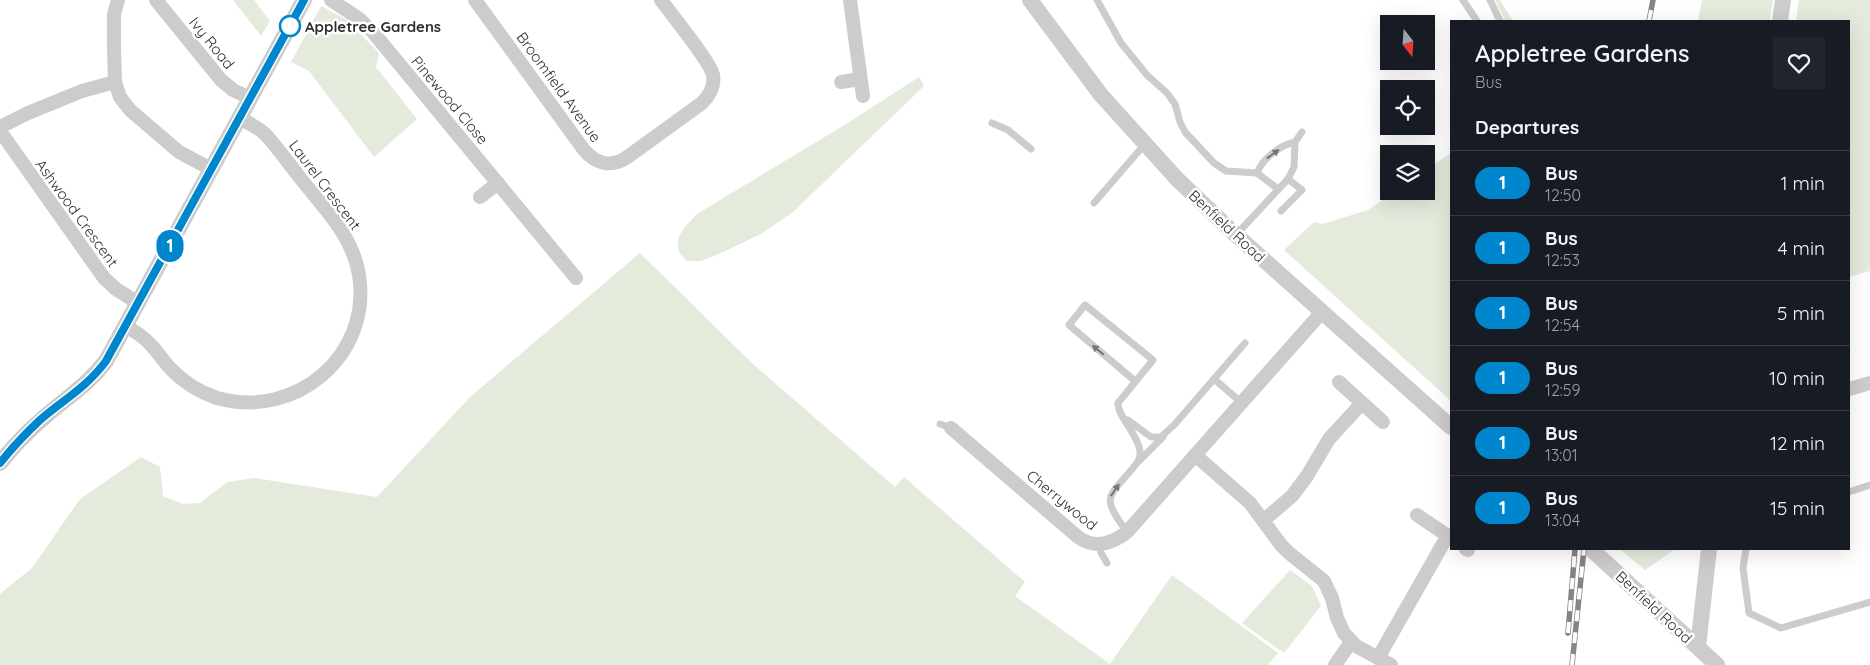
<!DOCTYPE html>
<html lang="en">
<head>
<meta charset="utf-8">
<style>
	:root { --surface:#171b24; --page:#20242c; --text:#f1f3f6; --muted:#9ea1a6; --line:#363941 }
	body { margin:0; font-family:Quicksand,sans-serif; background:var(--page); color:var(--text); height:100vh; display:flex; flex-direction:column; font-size:19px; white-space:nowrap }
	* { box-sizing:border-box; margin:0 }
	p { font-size:16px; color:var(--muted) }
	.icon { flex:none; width:28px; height:28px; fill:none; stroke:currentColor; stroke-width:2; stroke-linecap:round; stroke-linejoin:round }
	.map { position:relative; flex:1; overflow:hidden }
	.panel { position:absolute; left:1450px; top:20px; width:400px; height:530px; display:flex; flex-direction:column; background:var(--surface); border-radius:0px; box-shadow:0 5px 20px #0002 }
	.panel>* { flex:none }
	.badge { padding:0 10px; border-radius:16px; font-size:18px; line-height:32px }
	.needle { width:32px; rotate:163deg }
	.fabs { position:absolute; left:1380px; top:15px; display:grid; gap:10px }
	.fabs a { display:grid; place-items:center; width:55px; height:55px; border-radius:0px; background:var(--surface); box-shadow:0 5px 20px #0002; font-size:25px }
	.map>.badge { position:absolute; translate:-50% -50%; box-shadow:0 0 0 2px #fff }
	h2 { padding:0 25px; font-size:19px; line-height:45px }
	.round { display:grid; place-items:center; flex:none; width:52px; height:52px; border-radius:0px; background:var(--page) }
	.head { display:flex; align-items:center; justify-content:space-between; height:85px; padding:0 25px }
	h1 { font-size:24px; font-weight:600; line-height:38px }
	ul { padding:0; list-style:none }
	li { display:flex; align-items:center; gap:15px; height:65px; padding:0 25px; border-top:1px solid var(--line) }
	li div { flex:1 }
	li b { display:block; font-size:19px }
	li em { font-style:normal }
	li .badge { min-width:55px; font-weight:700; text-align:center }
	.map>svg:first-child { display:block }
</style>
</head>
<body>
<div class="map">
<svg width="1870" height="665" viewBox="0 0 1870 665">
	<rect width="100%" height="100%" fill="#fff"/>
	<g fill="#e4ebdd">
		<path d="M233,0H254L270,21L261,36Z"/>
		<path d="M1495,0H1500L1513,21H1505Z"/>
		<path d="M1702,0H1773L1770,21H1698Z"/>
		<path d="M1799,0H1870V271L1849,277V21H1796Z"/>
		<path d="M321,6L347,20L379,53L376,67L417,119L374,157L309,71L291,62Z"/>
		<path d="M919,77L924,86L793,212L761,234L721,253L701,261H687C667,243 683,229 697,214L846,124Z"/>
		<path d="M1451,153V401L1284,250L1314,222L1322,224L1368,210L1395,191H1426V170Z"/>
		<path d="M640,253L754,365L895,487L904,477L1025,582L1015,596L1110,664L1172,575L1278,653L1268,665H0V594L32,568L80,499L141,457L160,467L163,496L183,504L200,503L227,482L254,478L377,497L470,397Z"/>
		<path d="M1620,549H1675L1645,570Z"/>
		<path d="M1290,570L1312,586L1321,606L1284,653L1242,623Z"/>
	</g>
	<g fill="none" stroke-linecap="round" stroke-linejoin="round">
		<g stroke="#ccc" stroke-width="7">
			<path d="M1097,0L1121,43L1147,75L1167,93L1175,104L1180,122L1185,132L1214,163L1226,171L1257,173L1278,189"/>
			<path d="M1463,0L1477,21"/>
			<path d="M1490,0L1500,21"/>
			<path d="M992,123L1008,130L1031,149"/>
			<path d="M1257,173C1262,159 1280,145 1295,142"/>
			<path d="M1094,203L1144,145"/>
			<path d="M1281,211L1302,190L1288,179"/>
			<path d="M1236,235L1288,179L1294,167L1295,142L1302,132"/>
			<path d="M1214,379L1242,403"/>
			<path d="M1128,420L1151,437H1161L1175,424L1245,343"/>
			<path d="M940,424L951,428"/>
			<path d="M1139,461L1163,437"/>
			<path d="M1849,492L1870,485"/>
			<path d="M1127,532C1101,496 1107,499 1133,468C1137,463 1141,458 1140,451C1138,434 1117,416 1118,403L1153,360L1085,305L1069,325L1135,381"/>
			<path d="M1100,544L1101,553L1107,563"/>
			<path d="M1746,549L1743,568L1749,613L1781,628L1870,602"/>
		</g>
		<g stroke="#ccc" stroke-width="14">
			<path d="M118,0L114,14V49L115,82L120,97L130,110L179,152L211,169"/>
			<path d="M156,0L221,80L233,90L250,98"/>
			<path d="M331,0L358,18L372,31L576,278"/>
			<path d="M475,0L584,150C595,163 610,168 626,158L702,103C710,95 715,86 713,75C710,61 671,14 661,0"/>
			<path d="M850,0L863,96"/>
			<path d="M841,82L860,79"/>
			<path d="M0,127L28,113L82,91L115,82"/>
			<path d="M0,131L104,278L116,289L138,303"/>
			<path d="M480,197L498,183"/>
			<path d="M126,326C134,331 143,336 150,344C157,351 163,360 169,367C182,381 199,392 217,398C295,420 372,356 359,275C353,236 324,208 301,179C289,164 278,148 265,134C258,127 248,123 240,118"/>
			<path d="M1339,382L1383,422"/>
			<path d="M1849,389L1870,383"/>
			<path d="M951,428L1078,537C1094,549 1112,544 1127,532L1322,312"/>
			<path d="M1195,455L1250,503L1281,545L1289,553L1324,581L1332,598L1337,618L1344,633L1356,646L1391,665"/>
			<path d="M1417,515L1451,538"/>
			<path d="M1264,520L1292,496L1307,476L1329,439L1362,403"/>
			<path d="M1466,549L1468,550"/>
			<path d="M1378,658L1448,535"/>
			<path d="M1335,665L1351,642"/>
		</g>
		<g stroke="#ccc" stroke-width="16">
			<path d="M1030,0L1101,95L1177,179L1236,235L1451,427"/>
			<path d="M1780,21L1783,0"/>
			<path d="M0,463C12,448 25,434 40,421C64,399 86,387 106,361L304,0"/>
			<path d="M1591,549L1717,665"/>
			<path d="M1698,647L1709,549"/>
		</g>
		<g stroke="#848484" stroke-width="5.5">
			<g id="rail">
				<path d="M1649,21L1653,0"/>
				<path d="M1568,633L1575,549"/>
				<path d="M1572,665L1584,549"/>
			</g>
		</g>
		<use href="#rail" stroke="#fff" stroke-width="4" stroke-dasharray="11" stroke-linecap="butt"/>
	</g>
	<defs><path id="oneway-solid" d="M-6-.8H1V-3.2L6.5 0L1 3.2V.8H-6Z" transform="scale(1.25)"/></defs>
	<g fill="#767676">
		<use href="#oneway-solid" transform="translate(1273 154) rotate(-36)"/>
		<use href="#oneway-solid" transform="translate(1098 350) rotate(-140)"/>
		<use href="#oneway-solid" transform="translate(1115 490) rotate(-55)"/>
	</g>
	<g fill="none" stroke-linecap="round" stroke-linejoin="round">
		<g stroke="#fff" stroke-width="11">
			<path id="line" d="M0,463C12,448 25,434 40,420C63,400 87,387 106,361L304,0"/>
		</g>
		<use href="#line" stroke="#0086cd" stroke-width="8"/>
	</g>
	<circle fill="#fff" stroke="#0086cd" stroke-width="2.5" cx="290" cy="26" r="10"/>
	<g text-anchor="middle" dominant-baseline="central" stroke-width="5" stroke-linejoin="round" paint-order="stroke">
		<g font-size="15" font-weight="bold" fill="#2f2f2f" stroke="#fff" text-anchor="start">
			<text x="305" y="26">Appletree Gardens</text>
		</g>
		<g font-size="15" fill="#2f2f2f" stroke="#fff">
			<text transform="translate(212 43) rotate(51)">Ivy Road</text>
			<text transform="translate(559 87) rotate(54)">Broomfield Avenue</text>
			<text transform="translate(450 100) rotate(50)">Pinewood Close</text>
			<text transform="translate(325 185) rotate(53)">Laurel Crescent</text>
			<text transform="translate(77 213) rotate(54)">Ashwood Crescent</text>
			<text transform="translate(1227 226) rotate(43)">Benfield Road</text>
			<text transform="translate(1062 500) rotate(39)">Cherrywood</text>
			<text transform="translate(1654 607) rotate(43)">Benfield Road</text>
		</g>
	</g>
</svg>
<div class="fabs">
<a><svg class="needle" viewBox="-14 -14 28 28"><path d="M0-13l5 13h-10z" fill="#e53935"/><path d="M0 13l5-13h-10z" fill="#9ea1a6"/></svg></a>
<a><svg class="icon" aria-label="locate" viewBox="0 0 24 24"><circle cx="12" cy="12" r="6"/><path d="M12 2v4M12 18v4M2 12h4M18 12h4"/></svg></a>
<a><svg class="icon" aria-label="layers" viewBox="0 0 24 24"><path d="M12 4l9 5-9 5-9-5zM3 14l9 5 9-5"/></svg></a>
</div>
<b class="badge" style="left:170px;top:246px;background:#0086cd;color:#fff">1</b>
<section class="panel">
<div class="head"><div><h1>Appletree Gardens</h1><p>Bus</p></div><a class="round"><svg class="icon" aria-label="heart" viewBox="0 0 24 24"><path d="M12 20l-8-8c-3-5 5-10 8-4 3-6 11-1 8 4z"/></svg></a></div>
<h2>Departures</h2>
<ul>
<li><span class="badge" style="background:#0086cd;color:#fff">1</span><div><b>Bus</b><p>12:50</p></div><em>1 min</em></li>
<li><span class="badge" style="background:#0086cd;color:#fff">1</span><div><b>Bus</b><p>12:53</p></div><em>4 min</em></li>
<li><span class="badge" style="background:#0086cd;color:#fff">1</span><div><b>Bus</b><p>12:54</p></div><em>5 min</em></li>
<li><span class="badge" style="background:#0086cd;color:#fff">1</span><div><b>Bus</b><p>12:59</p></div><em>10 min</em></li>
<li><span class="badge" style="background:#0086cd;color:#fff">1</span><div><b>Bus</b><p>13:01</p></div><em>12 min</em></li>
<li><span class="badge" style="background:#0086cd;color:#fff">1</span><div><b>Bus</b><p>13:04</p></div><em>15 min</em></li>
</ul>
</section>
</div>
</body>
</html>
